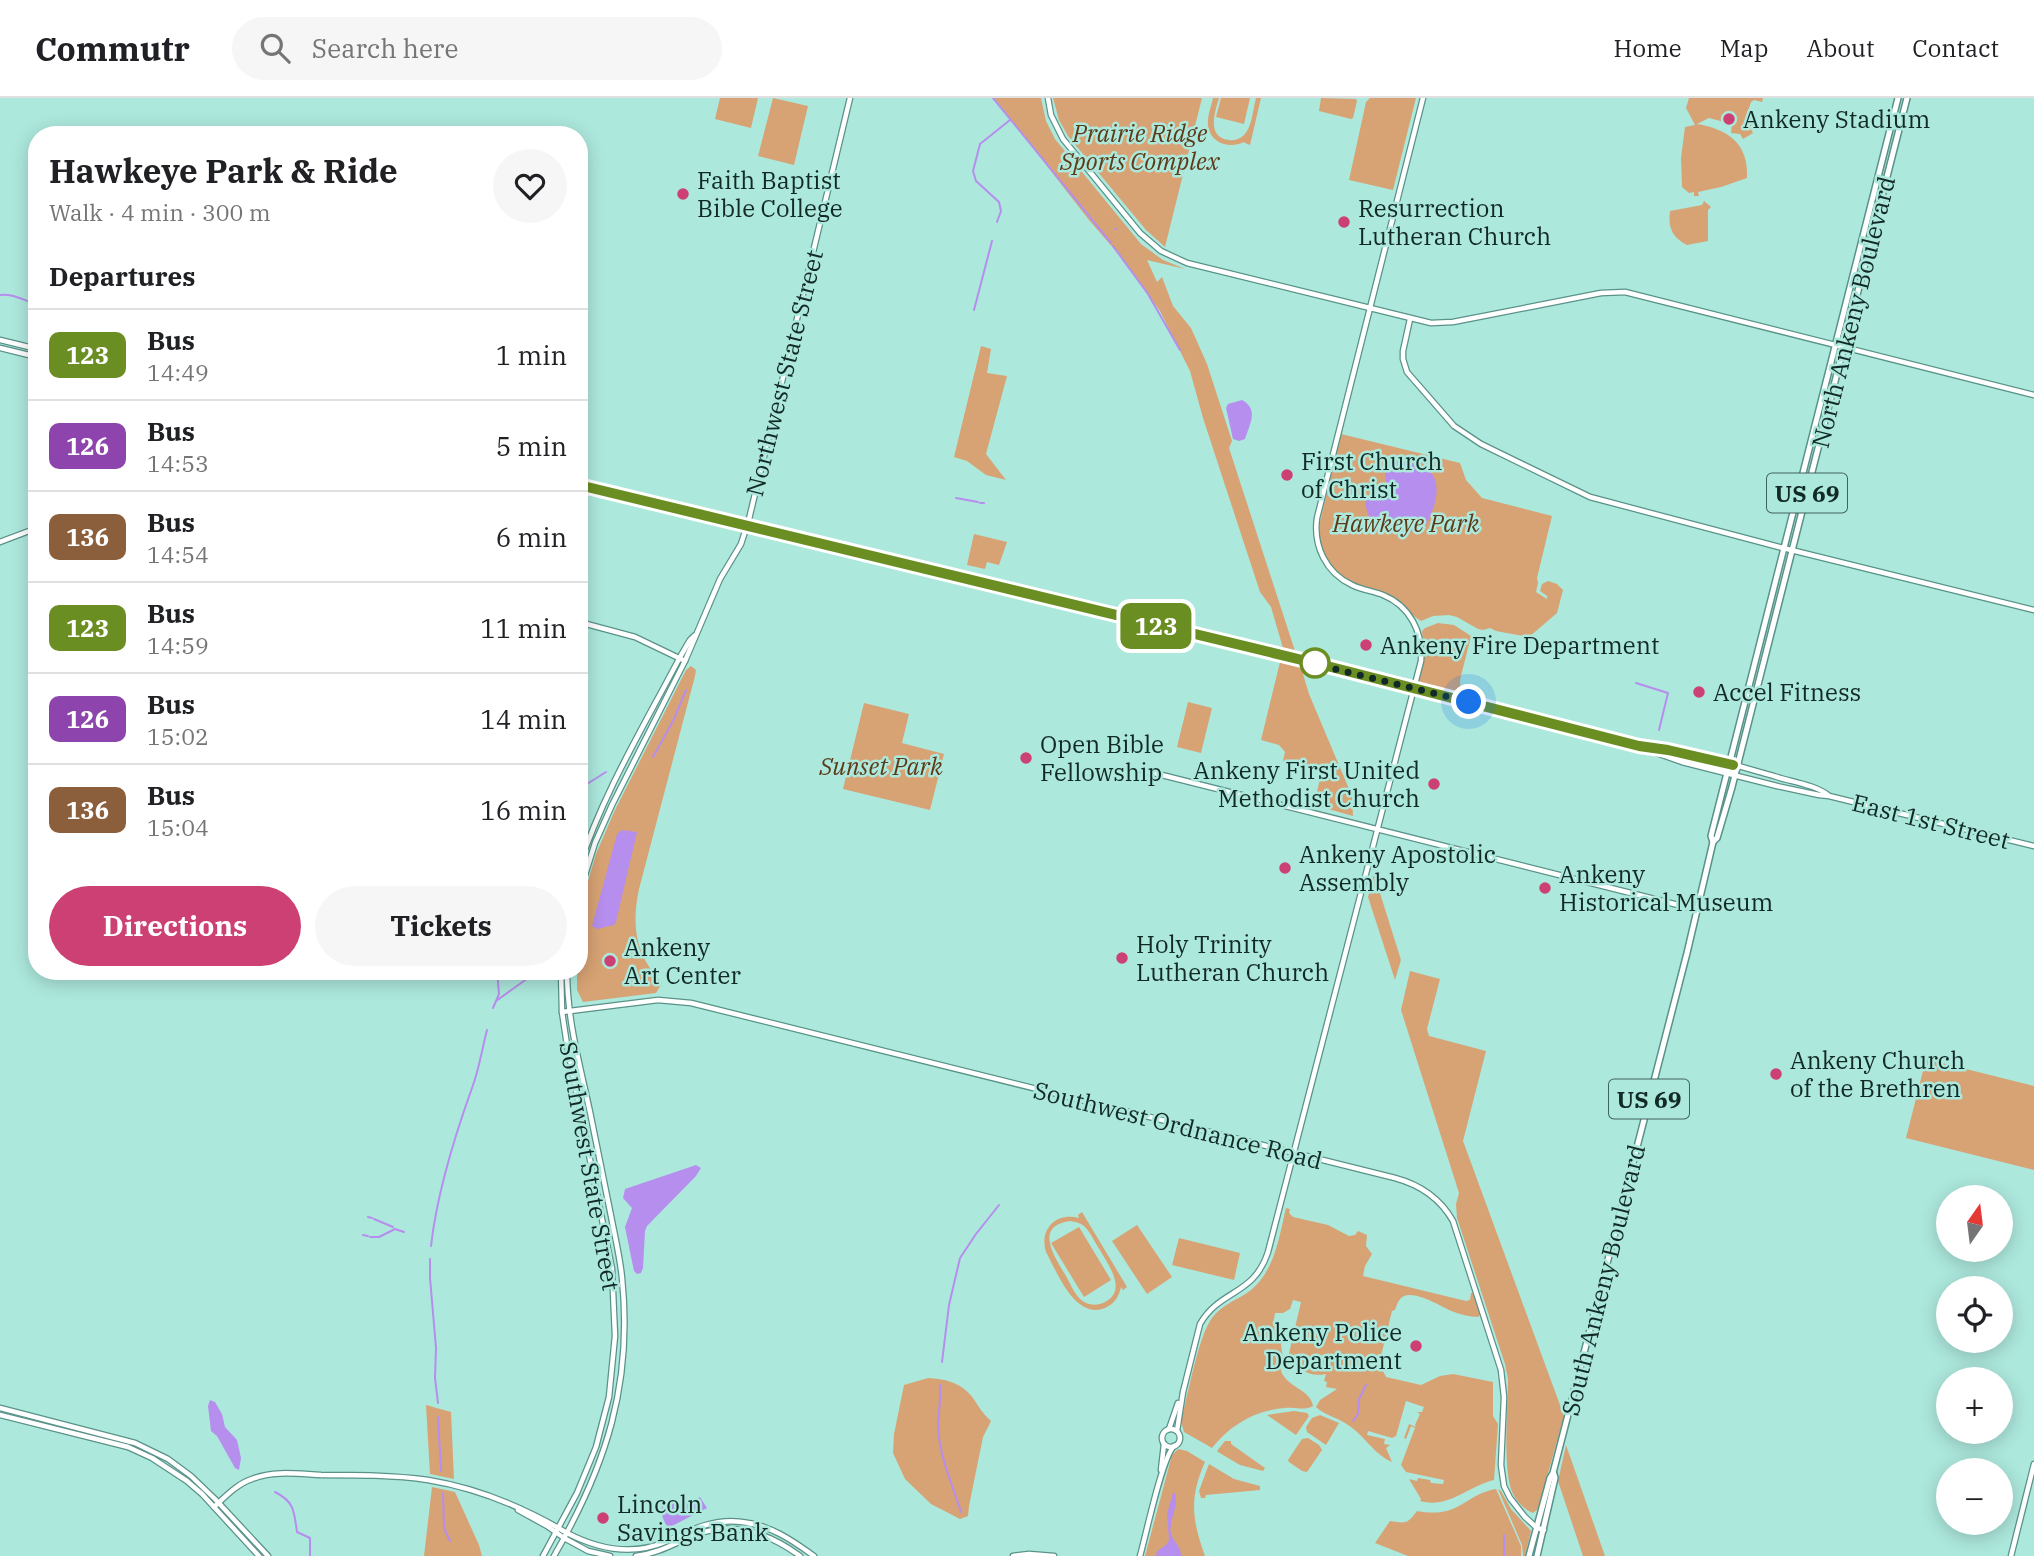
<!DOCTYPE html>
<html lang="en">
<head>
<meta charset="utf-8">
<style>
	:root { --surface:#fff; --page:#f6f6f6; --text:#202124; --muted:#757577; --line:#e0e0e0; --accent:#cc4073 }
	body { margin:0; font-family:"IBM Plex Serif",serif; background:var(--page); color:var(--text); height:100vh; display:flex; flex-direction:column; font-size:26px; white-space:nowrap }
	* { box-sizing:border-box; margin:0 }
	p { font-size:23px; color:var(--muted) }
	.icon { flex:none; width:38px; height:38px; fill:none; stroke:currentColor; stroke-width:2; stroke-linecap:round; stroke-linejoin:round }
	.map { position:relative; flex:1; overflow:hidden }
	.panel { position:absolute; left:28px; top:28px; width:560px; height:854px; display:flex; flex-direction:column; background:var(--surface); border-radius:28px; box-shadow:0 4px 18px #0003 }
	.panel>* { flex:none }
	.badge { padding:0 14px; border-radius:10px; font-size:24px; line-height:46px }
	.needle { width:46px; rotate:14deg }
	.controls { position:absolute; left:1936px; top:1087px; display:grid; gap:14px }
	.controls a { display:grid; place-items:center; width:77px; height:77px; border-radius:50%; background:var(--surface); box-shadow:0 4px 18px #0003; font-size:35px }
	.you { position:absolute; width:35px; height:35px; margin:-18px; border:5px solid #fff; border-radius:50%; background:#1a73e8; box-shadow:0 0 0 10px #1a73e833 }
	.map>.badge { position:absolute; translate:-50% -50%; box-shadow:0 0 0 4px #fff }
	h2 { padding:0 21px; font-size:26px; line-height:63px }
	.round { display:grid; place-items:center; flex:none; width:74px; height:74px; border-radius:37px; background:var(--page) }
	.overview { display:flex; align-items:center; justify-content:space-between; height:119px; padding:0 21px }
	h1 { font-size:33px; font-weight:800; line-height:52px }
	.action { display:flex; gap:14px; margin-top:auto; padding:14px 21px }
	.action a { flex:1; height:80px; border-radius:42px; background:var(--accent); color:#fff; font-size:28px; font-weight:800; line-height:80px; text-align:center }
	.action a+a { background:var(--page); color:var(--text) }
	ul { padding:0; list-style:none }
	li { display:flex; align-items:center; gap:21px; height:91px; padding:0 21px; border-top:2px solid var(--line) }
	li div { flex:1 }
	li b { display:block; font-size:26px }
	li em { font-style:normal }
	li .badge { min-width:77px; font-weight:700; text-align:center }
	header { display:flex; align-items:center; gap:42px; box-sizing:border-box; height:98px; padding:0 35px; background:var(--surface); border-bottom:2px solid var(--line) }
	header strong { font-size:33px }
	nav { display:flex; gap:38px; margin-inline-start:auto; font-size:24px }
	.search { width:490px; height:63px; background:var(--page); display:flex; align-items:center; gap:18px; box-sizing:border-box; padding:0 24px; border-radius:38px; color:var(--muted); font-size:26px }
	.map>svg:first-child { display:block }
</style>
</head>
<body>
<header>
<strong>Commutr</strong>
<div class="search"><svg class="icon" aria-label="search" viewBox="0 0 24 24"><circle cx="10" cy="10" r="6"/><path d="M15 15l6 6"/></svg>Search here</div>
<nav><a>Home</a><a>Map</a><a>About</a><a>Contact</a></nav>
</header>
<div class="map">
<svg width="2034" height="1458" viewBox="0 0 2034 1458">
	<rect width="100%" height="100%" fill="#ade8dd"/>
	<g fill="#d7a374" fill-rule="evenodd">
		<path d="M720,0H758L751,30L715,21Z"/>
		<path d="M773,0L808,8L794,67L758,58Z"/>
		<path d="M994,0H1041L1046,23L1055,41L1141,146L1163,162L1185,171L1147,162L1157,184L1162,179L1173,208L1191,230L1207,266L1232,343L1229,350L1295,553L1283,550L1271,509L1260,494L1203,320L1190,273L1160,213L1121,159L1089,122Z"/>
		<path d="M1053,0H1202L1165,149L1146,132L1068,38L1059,22Z"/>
		<path d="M1213,0H1219C1215,14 1206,39 1229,42C1234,43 1240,41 1244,37C1252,29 1253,11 1256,0H1261L1250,47L1245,45L1244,44C1230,51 1211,46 1208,28C1207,19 1211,9 1213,0Z"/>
		<path d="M1221,0H1250L1244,26L1216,19Z"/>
		<path d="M1321,0L1356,1L1357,3L1353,20L1351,21L1319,13Z"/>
		<path d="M1370,0H1416L1393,92L1349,82L1366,4Z"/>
		<path d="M1689,0H1763L1762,4L1754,2L1751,4L1746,19L1753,26L1751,31L1753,35L1743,41L1740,36L1731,35L1732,26L1709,20L1697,26C1727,31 1749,45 1747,80L1721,89L1698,94L1699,98H1694V94L1689,95L1682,89L1681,60L1685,29L1695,27L1686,10Z"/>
		<path d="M1704,103L1711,109L1708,112V143L1687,147C1672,139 1668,130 1670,113L1702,107Z"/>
		<path d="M981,248L991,251L987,275L1007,278L986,356L1006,382L986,377L967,363L954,359Z"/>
		<path d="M1341,336L1460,365L1466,382L1482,400L1552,418L1537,480L1538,485L1536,494L1547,501V498L1540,493L1542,486L1548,483L1557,486L1563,492L1557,515L1529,539L1496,533L1490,530L1483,532L1478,531L1457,519L1449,517L1433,518L1421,523C1410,517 1403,504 1392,498C1380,491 1367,491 1355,486C1331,476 1319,453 1319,428Z"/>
		<path d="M974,436L1007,444L999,467L987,464L985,471L967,467Z"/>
		<path d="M1438,525L1454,527L1471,538L1460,582L1461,598L1422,588L1419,584L1424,556L1422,533L1425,530Z"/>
		<path d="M1280,564L1304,570L1303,576L1309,596L1352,698L1353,718L1314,707L1322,672L1283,663L1285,654L1279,647L1261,642Z"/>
		<path d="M691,568L696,572L695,578L639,791C631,828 636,858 662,885L656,895L583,904L577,892V873H579V814L596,756L614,714L686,572Z"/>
		<path d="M1188,604L1212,610L1201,655L1177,649Z"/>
		<path d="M864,605L909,616L902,645L944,656L930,712L843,691Z"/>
		<path d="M1374,776L1401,862L1395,882L1368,799Z"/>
		<path d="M1410,873L1440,881L1427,931L1429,938L1486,953L1463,1043L1564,1318L1538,1411L1533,1415C1525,1412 1517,1404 1513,1396C1502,1374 1508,1308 1508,1281L1505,1266L1457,1120L1456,1106L1459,1095L1401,912Z"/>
		<path d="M1926,961L2034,988V1072L1906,1040Z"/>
		<path d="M1286,1110L1290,1111L1289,1115L1293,1119L1328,1127L1349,1138L1355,1137L1358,1133L1367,1137L1366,1148L1372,1156L1365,1168L1363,1178L1466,1203L1470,1202L1471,1195H1473L1481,1216L1478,1219C1471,1219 1459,1216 1451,1213C1441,1208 1416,1193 1404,1198C1398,1201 1397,1207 1395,1212L1392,1213L1380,1262L1383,1263L1382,1271L1386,1279L1421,1287L1440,1278L1453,1276L1493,1284V1318L1498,1326L1494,1382C1468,1388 1449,1411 1420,1403L1421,1401L1409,1381L1417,1383L1418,1380L1430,1382L1431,1385L1443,1386L1444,1382L1406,1374L1401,1367L1415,1330L1411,1328L1406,1341L1404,1340L1409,1326L1416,1329L1415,1327L1420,1316L1417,1314H1422L1424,1309L1406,1303L1396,1338L1392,1340L1368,1333L1367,1337L1385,1341L1384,1346L1390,1347L1386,1350L1392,1364C1373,1356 1364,1336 1345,1325C1336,1319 1324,1317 1316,1309L1320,1302L1337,1291L1326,1289L1327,1284L1324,1283L1326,1276C1306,1280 1303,1269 1287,1264L1301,1204L1293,1202L1290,1211L1283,1215H1275L1273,1228L1279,1230L1283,1237L1281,1247L1283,1260L1280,1265C1280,1268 1281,1275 1283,1277C1291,1290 1311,1293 1313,1308C1305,1313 1294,1309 1285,1310C1256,1312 1230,1327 1212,1350L1184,1334L1181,1323C1188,1297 1198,1239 1212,1220C1222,1206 1238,1202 1251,1192C1275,1172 1279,1139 1286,1110Z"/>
		<path d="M1082,1114L1127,1189L1123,1192L1121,1189C1119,1199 1114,1206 1105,1210C1075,1222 1057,1174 1046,1154C1039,1131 1056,1114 1079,1120L1078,1117ZM1070,1123C1076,1124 1081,1125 1085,1129C1091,1135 1095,1145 1100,1152C1108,1167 1128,1192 1105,1204C1097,1208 1087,1208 1080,1201C1074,1195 1070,1185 1066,1178C1055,1160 1033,1128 1070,1123Z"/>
		<path d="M1137,1127L1172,1179L1147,1196L1112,1143Z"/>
		<path d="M1079,1129L1111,1182L1084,1199L1051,1145Z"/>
		<path d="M1179,1140L1240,1155L1234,1182L1172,1167Z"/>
		<path d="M928,1280C946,1281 962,1285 973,1300C979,1309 983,1316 991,1323L983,1339L969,1408L968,1418L960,1421L931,1406L905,1381L893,1355L894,1336L904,1287Z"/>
		<path d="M426,1307L451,1314L454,1381L430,1376Z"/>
		<path d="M1294,1313L1307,1315L1309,1318L1296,1337L1267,1317Z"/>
		<path d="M1320,1317L1339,1325L1326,1347L1307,1334L1306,1329L1312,1320Z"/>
		<path d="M1308,1340L1319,1347L1322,1352L1307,1374L1302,1373L1289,1364L1288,1362L1302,1341Z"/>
		<path d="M1225,1343H1231V1346L1265,1370L1263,1373L1240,1367L1218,1354L1217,1353Z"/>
		<path d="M1566,1347L1605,1458H1583L1558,1383Z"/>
		<path d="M1178,1351L1187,1353L1205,1364C1189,1400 1192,1422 1205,1458H1145L1172,1357Z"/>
		<path d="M1209,1366L1234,1381L1260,1388V1392L1206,1397L1205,1400H1201L1199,1393Z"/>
		<path d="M432,1389L455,1394L479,1447L482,1458H424Z"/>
		<path d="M1496,1391L1521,1448V1458H1408L1375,1445L1390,1423C1405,1425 1407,1427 1417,1413C1460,1421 1463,1397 1496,1391Z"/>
		<path d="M1498,1391L1501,1393L1511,1411L1531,1433L1525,1458H1523L1522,1447Z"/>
	</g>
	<g fill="#b68eed">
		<path d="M1242,302C1259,311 1250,326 1245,341L1239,343L1233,341L1226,310L1228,306Z"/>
		<path d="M1389,362C1400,363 1419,365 1428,372C1445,385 1433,416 1424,430C1395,440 1366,435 1365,400L1380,391L1386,384L1384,367Z"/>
		<path d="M622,732L637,734L616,824L614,827L597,831L592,828L617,736Z"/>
		<path d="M696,1067L701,1070L696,1078L647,1128L645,1133L643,1170L641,1175L637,1176L634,1173L625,1129L632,1110L623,1100L625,1091Z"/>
		<path d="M210,1302L215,1304L222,1316L225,1329L237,1342L241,1360L239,1372L235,1370L217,1338L211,1333L208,1308Z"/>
		<path d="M1173,1395H1175C1179,1411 1168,1422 1171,1436C1174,1445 1181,1448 1181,1458H1156L1157,1453L1166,1447L1169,1442L1167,1416Z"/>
		<path d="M700,1399L707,1410L672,1428H667C662,1421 660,1411 663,1404L669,1403L683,1407Z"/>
	</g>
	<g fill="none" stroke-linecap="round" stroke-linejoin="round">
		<g stroke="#b68eed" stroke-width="2">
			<path d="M993,0L1111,145"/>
			<path d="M997,124L1001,113L999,104L976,83L973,73L980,46L1010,22"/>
			<path d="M1115,131H1116"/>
			<path d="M1113,148L1148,196L1180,252"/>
			<path d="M0,197C13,195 24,203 37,206"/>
			<path d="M974,212L992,143"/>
			<path d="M956,400L978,404"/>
			<path d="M980,405H984"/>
			<path d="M1636,585L1668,595L1659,632"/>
			<path d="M653,659L674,621L686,592"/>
			<path d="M579,691L606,674"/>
			<path d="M496,903L535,875"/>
			<path d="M493,910L499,896L497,873"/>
			<path d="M368,1119L372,1120"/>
			<path d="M374,1121L393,1129"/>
			<path d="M363,1137L368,1138"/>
			<path d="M370,1139H379L395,1131L404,1134"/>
			<path d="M431,1148C437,1095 454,1040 472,990C479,972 482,951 487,932"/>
			<path d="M430,1161V1180L436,1250L435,1280L438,1305"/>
			<path d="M942,1264L949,1207L960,1160L976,1136L999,1107"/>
			<path d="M940,1287C941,1300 939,1312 938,1325C938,1356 952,1385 961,1414"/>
			<path d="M438,1319L441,1373"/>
			<path d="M1353,1323L1358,1316L1359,1301L1366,1287"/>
			<path d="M275,1394C295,1404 294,1414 297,1434L310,1440V1458"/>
			<path d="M443,1395L444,1430L450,1443"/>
			<path d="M1504,1458V1437"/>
		</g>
		<g stroke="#599288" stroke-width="7">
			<g id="tertiary">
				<path d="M1048,0L1051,17L1063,41L1140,135L1161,153L1187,165L1431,225L1453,224L1601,195L1625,194L2034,297"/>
				<path d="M1410,221L1403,253V261L1407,274L1454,328L1481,346L1590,399L1779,449L2034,512"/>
				<path d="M0,444L37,430"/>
				<path d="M579,524L635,539L685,563"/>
				<path d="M1142,672L1698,812"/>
				<path d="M562,914L658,902L691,905L1395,1080C1421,1087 1440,1100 1453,1123L1501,1272L1504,1299L1501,1367L1504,1388L1510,1400L1525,1419L1537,1430L1544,1432"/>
				<path d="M0,1310L135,1345L168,1361L191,1378L215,1401L268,1458"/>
				<path d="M0,1317L128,1349L152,1360L187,1383L202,1396L259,1458"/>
				<path d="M1169,1331L1178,1305"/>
				<circle cx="1171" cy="1340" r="9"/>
				<path d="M1177,1333L1183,1294L1200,1226C1220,1191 1254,1198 1268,1154L1421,563C1423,534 1410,508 1383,497C1373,493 1362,492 1352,487C1326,475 1313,448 1317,420L1423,0"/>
				<path d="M1161,1372L1164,1346"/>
				<path d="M214,1409C226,1398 237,1386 252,1381C274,1372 299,1376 321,1377C357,1377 393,1377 428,1382C477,1390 525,1410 567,1435"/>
				<path d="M518,1412L547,1428L564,1440"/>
				<path d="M1140,1458C1146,1437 1162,1360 1174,1348"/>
				<path d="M2011,1458L2034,1366"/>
			</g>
		</g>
		<g stroke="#599288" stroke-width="7">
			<g id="secondary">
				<path d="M0,242L37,251"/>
				<path d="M0,250L37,259"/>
				<path d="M579,387L1331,569L1634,647L1682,664L1777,688L1819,697L1829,698L2034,748"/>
				<path d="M1645,648C1689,652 1734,667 1777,679C1793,684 1815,687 1828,697"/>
				<path d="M579,769C603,695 644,628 680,559L690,542L694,538"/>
				<path d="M579,796L595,745L612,707L685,563L720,481L741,446L749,421L850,0"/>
				<path d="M567,1435C598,1451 632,1458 665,1444C691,1432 713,1420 742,1424C770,1427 792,1442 814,1458"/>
				<path d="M564,1440L588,1453L610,1458"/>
				<path d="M543,1458L577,1395L596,1349L609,1299L615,1238L612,1171L567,947L562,914L561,873"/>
				<path d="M554,1458C606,1368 633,1286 622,1180C620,1159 615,1139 611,1118C604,1083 597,1049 590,1014C580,967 567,922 567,873"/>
				<path d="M636,1458C661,1455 676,1444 698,1436C735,1423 770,1436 800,1458"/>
				<path d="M1013,1458L1029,1456L1054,1458"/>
			</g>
		</g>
		<g stroke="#599288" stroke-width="8">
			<g id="primary">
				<path d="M1713,744L1717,740L1732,689L1907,0"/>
				<path d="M1529,1458L1550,1380L1553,1375L1687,855L1713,744L1711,738L1898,0"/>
				<path d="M1537,1458L1555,1380L1554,1376"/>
			</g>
		</g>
		<use href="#tertiary" stroke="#fff" stroke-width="4.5"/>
		<use href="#secondary" stroke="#fff" stroke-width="4.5"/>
		<use href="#primary" stroke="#fff" stroke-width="5"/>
	</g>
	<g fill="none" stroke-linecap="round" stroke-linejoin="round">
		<g stroke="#fff" stroke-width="16">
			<path id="line" d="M579,387L1331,569L1639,648L1668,652L1733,667"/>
		</g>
		<use href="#line" stroke="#6b8e23" stroke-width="10"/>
		<path stroke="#122a26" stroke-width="7" stroke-dasharray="0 12.6" d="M1315,565L1307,564L1469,604"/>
	</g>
	<g fill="#cc4073" stroke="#ade8dd" stroke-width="2.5">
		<circle cx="1729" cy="21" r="7"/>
		<circle cx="683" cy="96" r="7"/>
		<circle cx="1344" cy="124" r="7"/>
		<circle cx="1287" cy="377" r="7"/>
		<circle cx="1366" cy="547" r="7"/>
		<circle cx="1699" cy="594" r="7"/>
		<circle cx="1026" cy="660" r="7"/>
		<circle cx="1434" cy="686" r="7"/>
		<circle cx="1285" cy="770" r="7"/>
		<circle cx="1545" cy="790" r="7"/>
		<circle cx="1122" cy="860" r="7"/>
		<circle cx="610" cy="863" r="7"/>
		<circle cx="1776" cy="976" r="7"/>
		<circle cx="1416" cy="1248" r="7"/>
		<circle cx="603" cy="1420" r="7"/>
	</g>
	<circle fill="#fff" stroke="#6b8e23" stroke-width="3.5" cx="1315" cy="565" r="14"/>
	<g text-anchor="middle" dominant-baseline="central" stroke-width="5" stroke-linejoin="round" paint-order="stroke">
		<g fill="#ade8dd" stroke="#40635d" stroke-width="2">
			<rect x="1767" y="375.5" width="80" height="39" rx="5"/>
			<rect x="1609" y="981.5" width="80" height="39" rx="5"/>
		</g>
		<g font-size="23" font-weight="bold" fill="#122a26">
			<text x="1807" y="395">US 69</text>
			<text x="1649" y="1001">US 69</text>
		</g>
		<g font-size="24" fill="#122a26" stroke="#ade8dd" text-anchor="start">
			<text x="1743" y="21">Ankeny Stadium</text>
			<text x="697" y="82">Faith Baptist<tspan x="697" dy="28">Bible College</tspan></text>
			<text x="1358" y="110">Resurrection<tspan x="1358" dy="28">Lutheran Church</tspan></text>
			<text x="1301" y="363">First Church<tspan x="1301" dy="28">of Christ</tspan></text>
			<text x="1380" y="547">Ankeny Fire Department</text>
			<text x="1713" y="594">Accel Fitness</text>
			<text x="1040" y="646">Open Bible<tspan x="1040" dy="28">Fellowship</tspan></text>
			<text x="1420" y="672" text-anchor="end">Ankeny First United<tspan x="1420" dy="28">Methodist Church</tspan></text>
			<text x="1299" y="756">Ankeny Apostolic<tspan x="1299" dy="28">Assembly</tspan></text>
			<text x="1559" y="776">Ankeny<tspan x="1559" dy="28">Historical Museum</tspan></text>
			<text x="1136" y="846">Holy Trinity<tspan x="1136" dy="28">Lutheran Church</tspan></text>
			<text x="624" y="849">Ankeny<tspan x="624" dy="28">Art Center</tspan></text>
			<text x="1790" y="962">Ankeny Church<tspan x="1790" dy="28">of the Brethren</tspan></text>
			<text x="1402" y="1234" text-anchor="end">Ankeny Police<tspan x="1402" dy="28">Department</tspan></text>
			<text x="617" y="1406">Lincoln<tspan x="617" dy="28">Savings Bank</tspan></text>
		</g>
		<g font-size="24" font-style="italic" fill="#5d3a18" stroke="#ade8dd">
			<text x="1140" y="35">Prairie Ridge<tspan x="1140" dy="28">Sports Complex</tspan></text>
			<text x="1406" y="425">Hawkeye Park</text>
			<text x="881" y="668">Sunset Park</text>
		</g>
		<g font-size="24" fill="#122a26" stroke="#ade8dd">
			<text transform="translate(1853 214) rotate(-76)">North Ankeny Boulevard</text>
			<text transform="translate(784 275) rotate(-76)">Northwest State Street</text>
			<text transform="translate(1931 723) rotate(14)">East 1st Street</text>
			<text transform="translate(1178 1027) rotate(14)">Southwest Ordnance Road</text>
			<text transform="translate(590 1068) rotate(80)">Southwest State Street</text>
			<text transform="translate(1603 1182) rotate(-76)">South Ankeny Boulevard</text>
		</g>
	</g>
</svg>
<div class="controls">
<a><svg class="needle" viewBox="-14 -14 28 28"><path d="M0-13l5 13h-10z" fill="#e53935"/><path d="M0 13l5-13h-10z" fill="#757577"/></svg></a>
<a><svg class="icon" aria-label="locate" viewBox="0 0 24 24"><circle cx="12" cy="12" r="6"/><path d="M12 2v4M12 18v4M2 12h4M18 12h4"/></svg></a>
<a>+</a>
<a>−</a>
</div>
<div class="you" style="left:1469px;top:604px"></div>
<b class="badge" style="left:1156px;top:528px;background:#6b8e23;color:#fff">123</b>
<section class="panel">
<div class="overview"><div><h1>Hawkeye Park &amp; Ride</h1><p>Walk · 4 min · 300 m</p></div><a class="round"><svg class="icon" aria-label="heart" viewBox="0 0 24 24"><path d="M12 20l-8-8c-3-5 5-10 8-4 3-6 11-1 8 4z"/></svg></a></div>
<h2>Departures</h2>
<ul>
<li><span class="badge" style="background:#6b8e23;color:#fff">123</span><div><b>Bus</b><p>14:49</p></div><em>1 min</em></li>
<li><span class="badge" style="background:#8e44ad;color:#fff">126</span><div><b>Bus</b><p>14:53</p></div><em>5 min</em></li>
<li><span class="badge" style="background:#8b5e3c;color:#fff">136</span><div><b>Bus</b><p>14:54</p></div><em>6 min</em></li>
<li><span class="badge" style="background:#6b8e23;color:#fff">123</span><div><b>Bus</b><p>14:59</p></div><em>11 min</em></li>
<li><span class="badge" style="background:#8e44ad;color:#fff">126</span><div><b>Bus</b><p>15:02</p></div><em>14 min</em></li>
<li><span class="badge" style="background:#8b5e3c;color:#fff">136</span><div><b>Bus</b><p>15:04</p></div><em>16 min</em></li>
</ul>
<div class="action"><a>Directions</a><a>Tickets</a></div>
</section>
</div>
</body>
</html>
